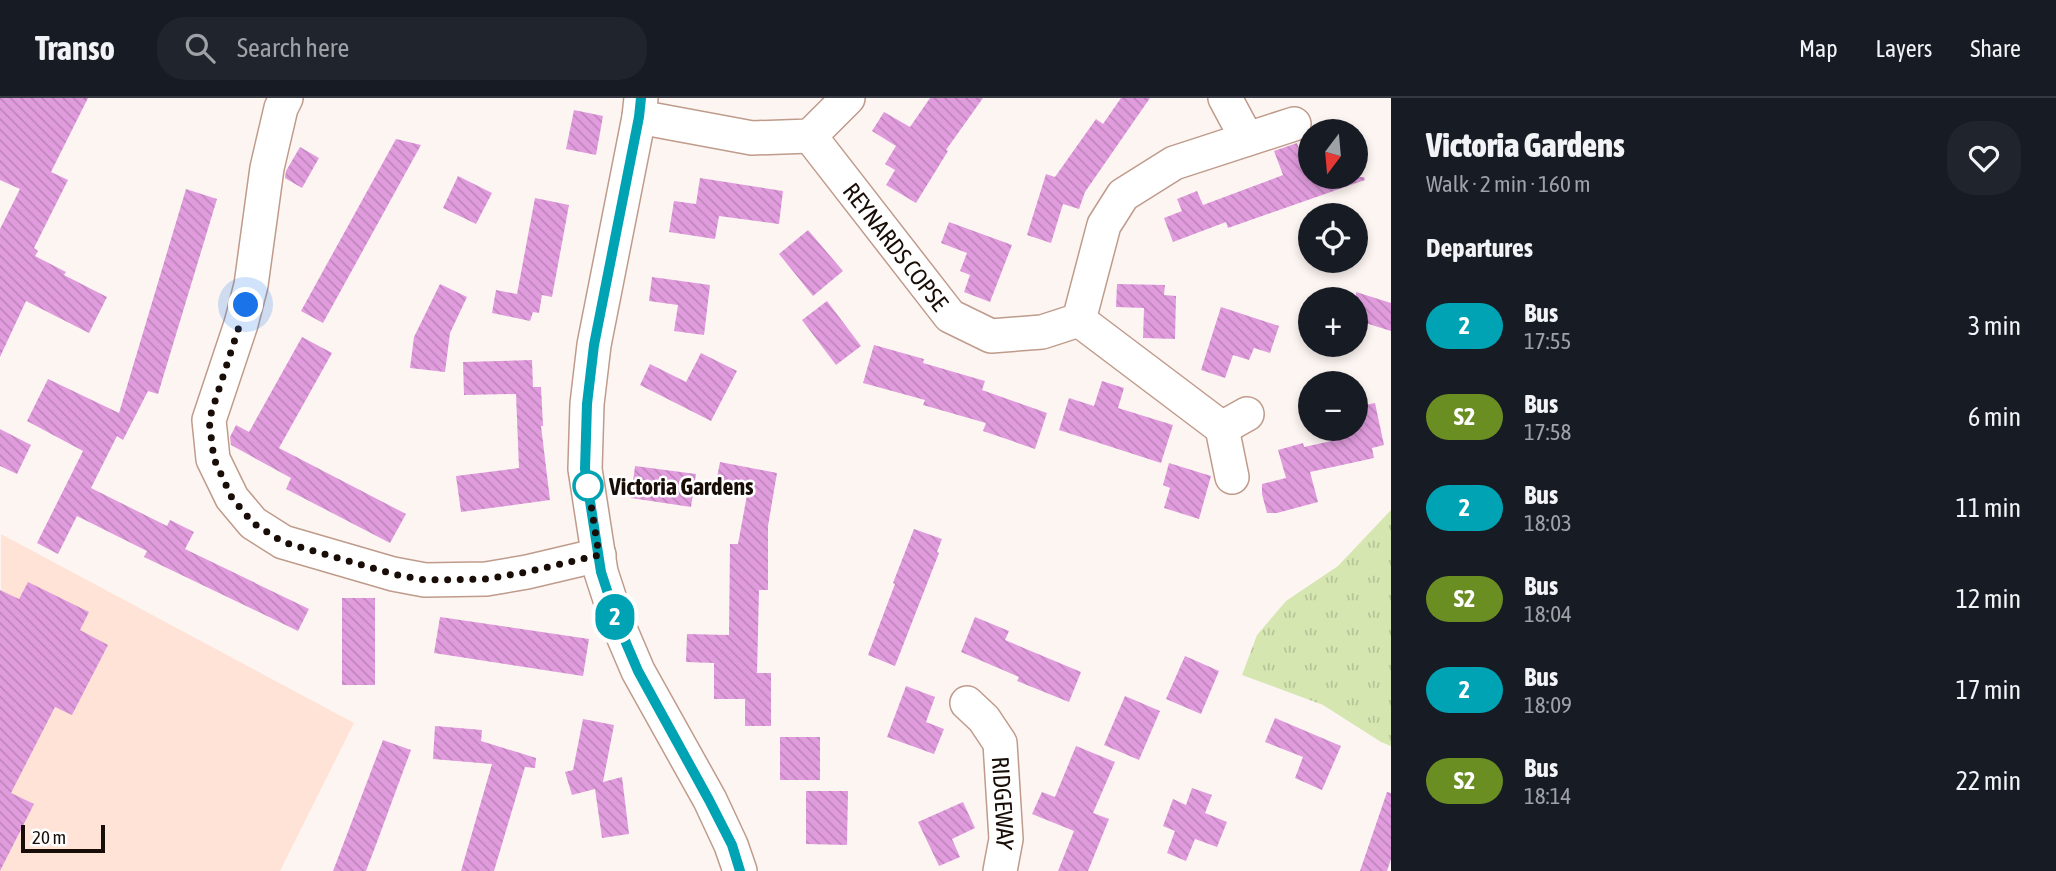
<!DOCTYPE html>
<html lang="en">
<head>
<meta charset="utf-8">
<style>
	:root { --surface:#171b24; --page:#20242c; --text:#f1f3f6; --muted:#9ea1a6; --line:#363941 }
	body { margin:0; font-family:"Asap Condensed",sans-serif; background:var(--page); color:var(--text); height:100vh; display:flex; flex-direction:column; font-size:26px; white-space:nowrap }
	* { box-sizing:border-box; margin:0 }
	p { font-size:23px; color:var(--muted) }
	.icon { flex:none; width:38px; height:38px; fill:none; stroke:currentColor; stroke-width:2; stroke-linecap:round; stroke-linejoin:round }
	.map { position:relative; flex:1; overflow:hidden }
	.drawer { display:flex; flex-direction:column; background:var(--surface); width:665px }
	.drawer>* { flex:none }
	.badge { padding:0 14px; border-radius:23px; font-size:24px; line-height:46px }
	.needle { width:46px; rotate:196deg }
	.buttons { position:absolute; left:1298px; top:21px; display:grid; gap:14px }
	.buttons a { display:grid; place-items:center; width:70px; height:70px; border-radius:50%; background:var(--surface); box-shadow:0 4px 10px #0003; font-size:35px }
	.scale { position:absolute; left:21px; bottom:18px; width:84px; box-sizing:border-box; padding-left:7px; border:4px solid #190d07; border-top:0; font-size:19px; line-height:24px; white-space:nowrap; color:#190d07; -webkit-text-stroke:5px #fff; paint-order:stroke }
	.you { position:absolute; width:35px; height:35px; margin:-18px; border:5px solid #fff; border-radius:50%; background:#1a73e8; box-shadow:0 0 0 10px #1a73e833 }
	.map>.badge { position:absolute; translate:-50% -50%; box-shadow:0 0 0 4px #fff }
	h2 { padding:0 35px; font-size:26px; line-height:63px }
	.round { display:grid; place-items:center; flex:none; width:74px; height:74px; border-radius:28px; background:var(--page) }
	.overview { display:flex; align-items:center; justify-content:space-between; height:119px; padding:0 35px }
	h1 { font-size:33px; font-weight:800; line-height:52px }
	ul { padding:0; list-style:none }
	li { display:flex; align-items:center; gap:21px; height:91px; padding:0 35px }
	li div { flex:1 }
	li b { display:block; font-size:26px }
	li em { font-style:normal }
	li .badge { min-width:77px; font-weight:700; text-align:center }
	header { display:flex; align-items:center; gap:42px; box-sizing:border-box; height:98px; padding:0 35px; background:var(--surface); border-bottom:2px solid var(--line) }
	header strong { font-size:33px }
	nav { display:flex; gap:38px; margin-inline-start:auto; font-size:24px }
	.search { width:490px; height:63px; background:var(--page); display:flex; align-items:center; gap:18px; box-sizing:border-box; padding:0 24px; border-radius:28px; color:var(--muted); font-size:26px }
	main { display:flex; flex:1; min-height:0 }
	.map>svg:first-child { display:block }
</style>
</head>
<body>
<header>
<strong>Transo</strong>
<div class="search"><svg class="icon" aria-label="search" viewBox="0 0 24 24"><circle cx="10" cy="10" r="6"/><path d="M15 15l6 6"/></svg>Search here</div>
<nav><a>Map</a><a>Layers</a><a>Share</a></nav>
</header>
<main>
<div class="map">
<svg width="1391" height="773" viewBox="0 0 1391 773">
	<defs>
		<pattern id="park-tufts" width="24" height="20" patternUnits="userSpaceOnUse" patternTransform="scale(1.75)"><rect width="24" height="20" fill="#d5e6b1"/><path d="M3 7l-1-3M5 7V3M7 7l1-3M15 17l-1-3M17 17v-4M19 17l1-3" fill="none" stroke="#b6c497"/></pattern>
		<pattern id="building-back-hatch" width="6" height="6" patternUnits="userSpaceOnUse" patternTransform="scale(1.75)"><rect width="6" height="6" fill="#e19cde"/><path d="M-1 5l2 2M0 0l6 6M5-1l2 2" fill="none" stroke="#c085bd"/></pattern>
	</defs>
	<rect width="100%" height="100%" fill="#fdf5f2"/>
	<path fill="#ffe3d7" d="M1,436L354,625L280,773H0Z"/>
	<path fill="url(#park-tufts)" d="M1391,412V648L1381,644L1323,607L1242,577L1257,537L1286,503L1338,468Z"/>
	<g fill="url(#building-back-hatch)">
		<path d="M0,0H88L51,74L68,82L34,150L38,153L35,158L66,174L64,177L107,199L89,235L26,203L0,259V131L20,91L0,82Z"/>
		<path d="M930,0H983L946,52L948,53L916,105L886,87L895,72L885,66L896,48L872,33L884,14L910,29Z"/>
		<path d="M1121,0H1150L1085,94L1079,111L1063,106L1051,145L1027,137L1046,76L1055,79L1096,21L1103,26Z"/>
		<path d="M574,12L603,18L596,57L566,51Z"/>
		<path d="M396,41L421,47L323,225L301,213Z"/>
		<path d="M1297,45L1304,67L1311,64V79H1364L1365,82L1228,130L1226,124L1173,144L1164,120L1182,113L1177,101L1197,93L1203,107L1283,77L1274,53Z"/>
		<path d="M300,49L319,60L302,90L285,80L286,73Z"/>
		<path d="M458,78L492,95L476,126L443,110Z"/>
		<path d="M700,80L783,93L779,126L719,118L715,141L669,134L674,103L696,106Z"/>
		<path d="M186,91L217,101L158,296L148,293L123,342L117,338L91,390L167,428L170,422L194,434L185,451L309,511L298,533L144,459L147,453L77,418L58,456L37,445L83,353L27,323L48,281L119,315Z"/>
		<path d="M535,100L569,107L552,199L542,197L539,215L533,214L530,223L492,215L496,192L517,196Z"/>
		<path d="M949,124L1012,147L990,204L964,194L970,177L960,173L967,155L941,145Z"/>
		<path d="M808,132L843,173L813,198L779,156Z"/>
		<path d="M652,179L710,187L704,237L674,233L678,207L649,203Z"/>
		<path d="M440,186L467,199L450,235L445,274L410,270L414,239Z"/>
		<path d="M1117,186L1165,187L1164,197L1176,198L1175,241L1143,240L1144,210L1116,209Z"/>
		<path d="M1356,194L1391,205V233L1356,222Z"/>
		<path d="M827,203L861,248L836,267L802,222Z"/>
		<path d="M1221,209L1279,228L1270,255L1254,250L1249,262L1233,257L1225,280L1201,272Z"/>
		<path d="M302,239L332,255L279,350L406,416L390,445L286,391L291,380L231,347L230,339L236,327L249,334Z"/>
		<path d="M874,247L924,261L923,265L985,283L982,292L1047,315L1035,351L983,333L986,325L923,307L925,302L863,285Z"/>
		<path d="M701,255L737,273L711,323L640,287L650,266L686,284Z"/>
		<path d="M532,262L533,289H541L543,328H541L550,402L461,414L456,378L519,370L516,296L464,297L463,264Z"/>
		<path d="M1102,283L1124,290L1118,310L1173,327L1161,365L1059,332L1069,300L1094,308Z"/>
		<path d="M1375,305L1384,347L1372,350L1374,360L1310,374L1318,404L1277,415H1267L1262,396V386L1286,380L1278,352L1303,345L1304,349L1345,340L1343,331H1356V309Z"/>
		<path d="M0,331L31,347L17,376L0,368Z"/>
		<path d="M720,364L777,375L768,428V492H759L757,575H771V628H745V601H714V565L686,564L687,536L729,537L730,446H738L747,397L715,390Z"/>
		<path d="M1169,365L1211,378L1199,421L1164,410L1170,390L1163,387Z"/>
		<path d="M635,368L696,376L691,409L631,400Z"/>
		<path d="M914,431L942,441L937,454L939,455L895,568L868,557L895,486L893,485Z"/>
		<path d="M28,484L89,514L80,532L108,547L72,617L55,609L11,695L34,706L0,773V492L19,501Z"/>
		<rect x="342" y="500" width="33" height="87"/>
		<path d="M440,519L589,541L583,578L434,555Z"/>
		<path d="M975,519L1009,533L1005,542L1081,574L1069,604L1017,583L1019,579L961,554Z"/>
		<path d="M1185,558L1219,573L1201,616L1166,601Z"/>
		<path d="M906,588L935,599L926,624L944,631L934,656L887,639Z"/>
		<path d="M1125,598L1160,613L1139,662L1104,647Z"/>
		<path d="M1275,620L1341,648L1322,692L1295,680L1303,659L1265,644Z"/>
		<path d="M583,621L614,627L603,684L622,679L629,736L602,740L595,691L572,697L565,674L573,672Z"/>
		<path d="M435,628L482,632L481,643L536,660L535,670L525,669L494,773H461L492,666L433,661Z"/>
		<rect x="780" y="639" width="40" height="43"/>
		<path d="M383,642L411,652L377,744L366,773H333Z"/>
		<path d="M1076,648L1115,664L1093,715L1109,721L1088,773H1058L1074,733L1032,716L1042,694L1055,699Z"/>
		<path d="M1192,690L1212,697L1205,715L1227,724L1217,749L1195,741L1186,763L1167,755L1175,733L1163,728L1173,701L1186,707Z"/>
		<path d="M806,693H848L847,747L806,746Z"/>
		<path d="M1387,694L1391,695V761L1387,773H1360Z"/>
		<path d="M963,704L975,730L952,741L960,759L939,768L918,724Z"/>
	</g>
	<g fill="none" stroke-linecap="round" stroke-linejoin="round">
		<g stroke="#bf9b8b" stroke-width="36">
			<g id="minor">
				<path d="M286,0L281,10L267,70L251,187L241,226L209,322L213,361L232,400L253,425L283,444L393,476L425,482L486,481L527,474L599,457"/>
				<path d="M641,0L639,19L594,247L587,306L585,371L601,474L618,526L638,573L710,702L731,747L740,773"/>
				<path d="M1225,0L1247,41"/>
				<path d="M639,19L752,40L810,38L848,0"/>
				<path id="s1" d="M810,38L950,218L991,238L1042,234L1079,222L1104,127L1123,97L1174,65L1294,26"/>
				<path d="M1079,222L1222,330L1232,379"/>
				<path d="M1222,330L1247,316"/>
				<path id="s2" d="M967,605L984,621L1000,645L1006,741L1000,773"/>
			</g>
		</g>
		<use href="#minor" stroke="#fff" stroke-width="33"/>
	</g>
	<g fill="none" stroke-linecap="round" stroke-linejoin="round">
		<g stroke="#fff" stroke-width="16">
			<path id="line" d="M641,0L639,19L594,247L587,306L585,371L601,474L618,526L638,573L709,702L732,747L740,773"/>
		</g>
		<use href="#line" stroke="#00a3b4" stroke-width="10"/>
		<path stroke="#190d07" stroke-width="7" stroke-dasharray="0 12.6" d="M246,207L209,322L214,361L232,400L253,425L283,444L393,476L425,482L486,481L527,474L599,457L588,388"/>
	</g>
	<circle fill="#fff" stroke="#00a3b4" stroke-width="3.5" cx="588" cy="388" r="14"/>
	<g text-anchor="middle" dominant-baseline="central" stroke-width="5" stroke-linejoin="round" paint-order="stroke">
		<g font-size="24" fill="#190d07" stroke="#fff">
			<text stroke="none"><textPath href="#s1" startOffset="140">REYNARDS COPSE</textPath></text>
			<text stroke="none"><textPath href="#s2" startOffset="112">RIDGEWAY</textPath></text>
		</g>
		<g font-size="24" font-weight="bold" fill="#190d07" stroke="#fff" text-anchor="start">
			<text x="609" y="388">Victoria Gardens</text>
		</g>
	</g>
</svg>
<div class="buttons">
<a><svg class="needle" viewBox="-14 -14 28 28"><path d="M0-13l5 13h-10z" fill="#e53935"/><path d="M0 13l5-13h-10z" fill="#9ea1a6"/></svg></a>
<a><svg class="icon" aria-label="locate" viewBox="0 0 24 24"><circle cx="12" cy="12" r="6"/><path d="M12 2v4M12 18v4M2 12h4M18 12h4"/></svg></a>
<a>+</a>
<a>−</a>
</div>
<div class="scale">20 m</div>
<div class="you" style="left:246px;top:207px"></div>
<b class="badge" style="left:615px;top:519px;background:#00a3b4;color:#fff">2</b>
</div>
<section class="drawer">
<div class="overview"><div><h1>Victoria Gardens</h1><p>Walk · 2 min · 160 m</p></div><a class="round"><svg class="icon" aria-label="heart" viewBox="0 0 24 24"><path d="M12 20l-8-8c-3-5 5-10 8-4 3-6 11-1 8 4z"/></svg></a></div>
<h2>Departures</h2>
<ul>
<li><span class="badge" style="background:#00a3b4;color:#fff">2</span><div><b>Bus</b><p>17:55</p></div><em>3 min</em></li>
<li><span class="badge" style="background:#6b8e23;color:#fff">S2</span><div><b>Bus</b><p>17:58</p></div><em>6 min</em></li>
<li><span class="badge" style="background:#00a3b4;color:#fff">2</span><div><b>Bus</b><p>18:03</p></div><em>11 min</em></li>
<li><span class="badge" style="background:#6b8e23;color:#fff">S2</span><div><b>Bus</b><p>18:04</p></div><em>12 min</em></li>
<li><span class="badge" style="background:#00a3b4;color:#fff">2</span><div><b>Bus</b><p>18:09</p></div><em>17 min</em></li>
<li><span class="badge" style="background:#6b8e23;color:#fff">S2</span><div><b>Bus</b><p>18:14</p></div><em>22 min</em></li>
</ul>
</section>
</main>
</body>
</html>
